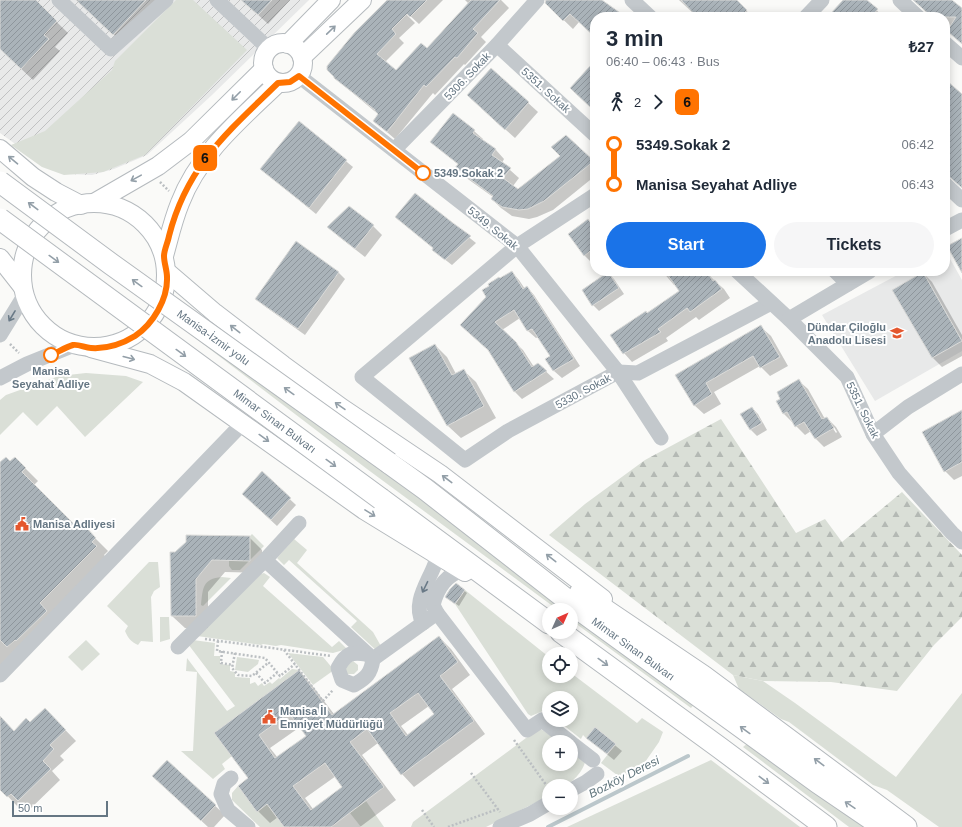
<!DOCTYPE html>
<html lang="en">
<head>
<meta charset="utf-8">
<style>
	:root { --surface:#fff; --page:#f6f6f7; --text:#1f2937; --muted:#747a83; --accent:#1a73e8 }
	body { margin:0; font-family:Helvetica,sans-serif; background:var(--page); color:var(--text); height:100vh; display:flex; flex-direction:column; font-size:15px; white-space:nowrap }
	* { box-sizing:border-box; margin:0 }
	p { font-size:13px; color:var(--muted) }
	.icon { flex:none; width:22px; height:22px; fill:none; stroke:currentColor; stroke-width:2; stroke-linecap:round; stroke-linejoin:round }
	.map { position:relative; flex:1; overflow:hidden }
	.sheet { position:absolute; left:590px; top:12px; width:360px; height:264px; display:flex; flex-direction:column; background:var(--surface); border-radius:16px; box-shadow:0 2px 10px #0003 }
	.sheet>* { flex:none }
	.badge { padding:0 8px; border-radius:6px; font-size:14px; line-height:26px }
	.needle { width:26px; rotate:45deg }
	.fabs { position:absolute; left:542px; top:603px; display:grid; gap:8px }
	.fabs a { display:grid; place-items:center; width:36px; height:36px; border-radius:50%; background:var(--surface); box-shadow:0 2px 10px #0003; font-size:20px }
	.scale { position:absolute; left:12px; bottom:10px; width:96px; box-sizing:border-box; padding-left:4px; border:2px solid #657683; border-top:0; font-size:11px; line-height:14px; white-space:nowrap; color:#657683; -webkit-text-stroke:3px #fff; paint-order:stroke }
	.map>.badge { position:absolute; translate:-50% -50%; box-shadow:0 0 0 2px #fff }
	.legs { display:flex; align-items:center; gap:6px; height:44px; padding:0 16px; font-size:13px }
	.legs p { margin-inline-start:auto }
	.summary { display:flex; align-items:center; justify-content:space-between; height:68px; padding:0 16px }
	h1 { font-size:22px; font-weight:700; line-height:30px }
	.cta { display:flex; gap:8px; margin-top:auto; padding:8px 16px }
	.cta a { flex:1; height:46px; border-radius:24px; background:var(--accent); color:#fff; font-size:16px; font-weight:700; line-height:46px; text-align:center }
	.cta a+a { background:var(--page); color:var(--text) }
	ul { padding:0 16px; list-style:none }
	li { display:flex; align-items:center; gap:14px; height:40px; font-size:15px }
	li i { display:grid; place-items:center; width:6px; height:100%; margin:0 5px; background:currentColor }
	li i::after { content:''; width:10px; height:10px; margin:-5px; border:3px solid; border-radius:50%; background:var(--surface) }
	li p { margin-inline-start:auto }
	li:first-child i { background:linear-gradient(#0000 50%,currentColor 0) }
	li:last-child i { background:linear-gradient(currentColor 50%,#0000 0) }
	.map>svg:first-child { display:block }
</style>
</head>
<body>
<div class="map">
<svg width="962" height="827" viewBox="0 0 962 827">
	<defs>
		<pattern id="industrial-furrows" width="10" height="10" patternUnits="userSpaceOnUse"><rect width="10" height="10" fill="#e8e9e9"/><path d="M-1 1l2-2M0 10L10 0M9 11l2-2" fill="none" stroke="#c0c1c2"/></pattern>
		<pattern id="forest-firs" width="22" height="20" patternUnits="userSpaceOnUse"><rect width="22" height="20" fill="#dadfd7"/><path d="M5 1l3.5 6h-7zM16 11l3.5 6h-7z" fill="#b4b9b4"/></pattern>
		<pattern id="building-hatch" width="6" height="6" patternUnits="userSpaceOnUse"><rect width="6" height="6" fill="#aab3b9"/><path d="M-1 1l2-2M0 6l6-6M5 7l2-2" fill="none" stroke="#8e969c"/></pattern>
	</defs>
	<rect width="100%" height="100%" fill="#fafaf8"/>
	<path fill="#e8e9e9" d="M945,250L962,280V351L875,401L822,315L905,271H945Z"/>
	<path fill="url(#industrial-furrows)" d="M0,0H309L212,95L147,155L114,169L92,175L68,174L18,146L0,133Z"/>
	<g fill="#dadfd7">
		<path d="M176,0H193L247,50L145,155L103,172L64,175L42,167L11,145L45,131L112,70L115,61Z"/>
		<path d="M194,328L570,610H558L367,469L190,334Z"/>
		<path d="M86,373L126,376L143,382L85,437L57,406L37,426L23,412L0,435V400L6,395L59,376Z"/>
		<path d="M252,534L264,546L240,570H232L229,566V561H250V536Z"/>
		<path d="M294,539L307,550L297,563L373,632L382,648L378,652L351,627L357,621L289,560L284,565L277,558Z"/>
		<path d="M149,562H158L160,587L154,591L151,597L153,642L141,641L138,645C131,642 128,638 125,631L128,626L107,606Z"/>
		<path d="M264,573L270,577L263,586L332,647L339,641L347,649L333,653L281,645L276,646L263,644L261,645L197,636L261,574Z"/>
		<path d="M222,577L231,578L203,606L201,605C203,588 202,579 222,577Z"/>
		<path d="M465,590L549,657V676H571V673L637,723L642,718L663,732L659,742L643,765L621,778L601,763L616,744L595,727L586,738L583,735L581,739L557,720H571V698H549V714L543,711L531,716L528,714L455,604Z"/>
		<path d="M571,611L696,702L691,708L571,620Z"/>
		<path d="M160,617H169L170,639L160,642Z"/>
		<path d="M86,640L100,654L82,671L68,657Z"/>
		<path d="M193,640L215,643L214,656H220V664L230,665V671L235,672V677L250,678V684L255,682L258,686L262,683L264,686L270,682L272,684L279,678L280,679L292,669L299,670L215,733L232,756L222,764L225,769L213,779L181,751H193L197,672L186,671L187,658L227,711L235,706L188,644Z"/>
		<path d="M288,653L323,657L334,670L313,685Z"/>
		<path d="M237,657L259,660L258,664L248,672L235,670Z"/>
		<path d="M353,661L358,665V670L354,674H347L344,666Z"/>
		<path d="M733,675L763,681L795,703L896,777L962,693V827H939L887,790L873,785L789,722L781,719L739,689Z"/>
		<path d="M540,729L544,731L559,742H549V764H571V751L585,762C583,771 572,784 563,786C558,787 553,786 549,786V796L486,827H411L413,822L526,738Z"/>
		<path d="M748,743L758,749L864,827H849L743,747Z"/>
		<path d="M711,760L800,827H567Z"/>
		<path d="M238,786L257,811L267,804L284,827H260L232,800V793Z"/>
		<path d="M366,801L384,827H361L350,813Z"/>
	</g>
	<path fill="url(#forest-firs)" d="M721,419L796,533L825,519L842,542L902,492L962,555V617L934,645L897,691L831,682L763,681L733,675L549,535L585,504L645,460Z"/>
	<g fill="#0003" fill-rule="evenodd">
		<path d="M0,0H34L68,33L55,47L60,51L33,80L0,49Z"/>
		<path d="M77,0H163L123,43Z"/>
		<path d="M242,0H290L268,24Z"/>
		<path d="M388,0H443L419,24L407,13L406,14L415,23L399,38L404,43L385,62L396,71L427,50L469,4L465,0H501L509,8L481,37L486,42L465,65L464,64L435,95L433,93L395,139L374,121L379,115L335,78Z"/>
		<path d="M547,0H600L622,17H595V37L579,22L573,29L546,3Z"/>
		<path d="M679,0H735L753,17H699L696,14L695,15Z"/>
		<path d="M845,0H865L884,17H829Z"/>
		<path d="M914,0H950L962,11V43L945,28V17H933Z"/>
		<path d="M491,69L538,112L515,138L498,123Z"/>
		<path d="M595,73V111L580,97Z"/>
		<path d="M299,123L353,167L316,214L261,169Z"/>
		<path d="M474,131L483,139L482,141L496,150L504,159L502,163L519,178L513,186L518,190L562,157L566,136L595,164V176L553,210L537,217L529,219L512,216L501,208L492,199L493,197L465,177L457,168L459,165L431,142Z"/>
		<path d="M415,194L476,243L452,265L439,255L434,248Z"/>
		<path d="M595,220V257L590,261L584,255L590,223Z"/>
		<path d="M373,226L382,235L365,257L338,236L329,227Z"/>
		<path d="M296,243L339,273L345,279L305,335L263,305L257,299Z"/>
		<path d="M662,271H702L705,275L707,273L715,281L724,289L730,298L699,320L696,317L666,338L668,341L632,362L624,353L648,314L681,291L675,284L674,285Z"/>
		<path d="M771,271H779L775,275Z"/>
		<path d="M512,272L519,280L525,289L527,287L534,295L580,366L562,378L554,371L547,359L551,357L538,337L536,338L528,331L520,318L502,330L523,350L534,367L538,364L554,379L522,399L515,392L490,352L487,297L500,279Z"/>
		<path d="M608,273L614,279L624,294L599,311L593,305Z"/>
		<path d="M923,273L932,282L962,335V356L942,367L933,358L894,290Z"/>
		<path d="M761,327L771,336L788,366L770,376L760,366L714,392L721,404L704,414L694,405L677,376Z"/>
		<path d="M435,345L447,357L456,374L463,370L476,382L496,418L461,438L448,426L411,358Z"/>
		<path d="M799,381L808,389L825,419L827,418L836,427L842,437L824,447L816,439L811,431L805,435L784,414L777,401L781,399ZM832,427H834L837,432L836,433Z"/>
		<path d="M752,408L758,414L767,430L757,436L751,430L742,414Z"/>
		<path d="M962,415V476L954,480L945,471Z"/>
		<path d="M15,458L38,481L34,485L80,531L84,527L108,551L104,555L108,559L0,669V464L10,463Z"/>
		<path d="M262,473L296,505L277,526L249,500Z"/>
		<path d="M249,537L262,550V573L225,572L208,592V628H185L172,616L175,553L187,542Z"/>
		<path d="M456,584L467,593L459,606L449,599Z"/>
		<path d="M439,637L451,649L470,675L452,689L485,734L414,787L402,774L378,743L362,755L396,800L360,827H286L278,817L270,823L258,811L250,778L216,733L299,671L311,684L334,714ZM429,706L436,715L408,735L401,726ZM300,727L307,736L278,758L270,748ZM336,776L344,787L313,809L305,798Z"/>
		<path d="M45,709L76,741L60,756L64,760L52,771L60,780L29,810L22,803L18,807L0,788V718L14,732L30,723Z"/>
		<path d="M595,729L622,751L614,760L587,738Z"/>
		<path d="M167,761L225,815L214,827H208L163,785Z"/>
	</g>
	<g fill="none" stroke-linecap="round" stroke-linejoin="round">
		<path stroke="#bbc7cb" stroke-width="4" d="M548,827L688,756"/>
	</g>
	<g fill="url(#building-hatch)" stroke="#dcdcda" fill-rule="evenodd">
		<path d="M0,0H36L57,21L44,35L49,39L21,69L0,49Z"/>
		<path d="M76,0H146L113,35Z"/>
		<path d="M241,0H272L258,15Z"/>
		<path d="M387,0H427L410,17L407,14L392,29L396,34L377,54L396,70L421,43L427,48L471,0H500L473,29L478,33L457,58L455,57L426,87L424,85L387,132L373,121L378,114L375,111V110L334,78V77L327,70V66L355,32Z"/>
		<path d="M546,0H602L626,17H595V37L570,14L563,21L545,3Z"/>
		<path d="M681,0H737L747,10L741,17H697Z"/>
		<path d="M843,0H867L878,9L871,17H838L832,12Z"/>
		<path d="M913,0H952L962,8V44L947,31L956,17H932Z"/>
		<path d="M590,66L595,71V101L590,107L570,88Z"/>
		<path d="M491,68L529,102L505,130L467,95Z"/>
		<path d="M945,79L962,94V188L945,173Z"/>
		<path d="M453,113L475,130L473,133L496,149L492,155L511,168L503,178L518,189L560,156L551,147L566,135L594,161L544,201L528,209L519,210L502,207L491,199L493,196L455,168L458,164L430,142Z"/>
		<path d="M299,121L347,160L309,208L260,169Z"/>
		<path d="M415,193L453,223L471,236L445,260L432,250L433,248L395,217Z"/>
		<path d="M349,206L374,225L355,249L327,227Z"/>
		<path d="M595,218V247L584,256L568,234L588,219L590,222Z"/>
		<path d="M962,238V273L947,246Z"/>
		<path d="M296,241L339,272L298,329L255,299Z"/>
		<path d="M512,271L523,289L527,286L574,359L553,371L545,359L550,356L532,329L527,331L514,310L495,322L516,342L532,367L538,363L547,371L514,392L488,350L460,325L486,297L482,290L489,286L488,284L499,277L500,278Z"/>
		<path d="M665,271H702L704,274L707,272L713,281L715,280L722,289L690,312L687,308L658,329L661,332L623,354L610,335L646,311L647,313L679,291Z"/>
		<path d="M608,272L619,288L592,306L582,290Z"/>
		<path d="M923,272L962,341L932,358L892,290Z"/>
		<path d="M761,325L780,357L760,368L753,356L706,383L712,394L694,406L675,375Z"/>
		<path d="M435,344L452,375L464,369L484,406L447,426L409,358Z"/>
		<path d="M799,379L822,419L827,417L834,428L815,439L804,422L795,427L787,412L783,414L776,401L780,399L777,392Z"/>
		<path d="M752,407L762,423L750,430L740,414Z"/>
		<path d="M962,410V462L944,472L922,432Z"/>
		<path d="M6,457L10,461L15,457L26,468L22,472L80,530L84,525L96,538L92,542L97,546L40,603L47,611L16,641L15,640L7,647L0,640V462Z"/>
		<path d="M262,471L291,498L271,520L242,494Z"/>
		<path d="M186,535L250,536V561L212,560L196,579V616H171L170,552H175L186,542Z"/>
		<path d="M456,583L465,590L455,604L445,597L450,589Z"/>
		<path d="M439,636L458,662L440,676L474,721L401,775L367,729L350,742L384,787L331,827H284L267,804L257,812L238,786L248,778L214,733L299,670L332,715ZM418,693L434,714L406,736L390,713ZM289,713L306,736L275,758L259,735ZM325,763L342,787L311,810L293,786Z"/>
		<path d="M45,708L66,730L50,745L54,749L43,761L51,769L18,801L11,794L7,797L0,790V716L14,731L26,718L30,722Z"/>
		<path d="M595,727L616,744L607,754L586,738Z"/>
		<path d="M167,760L216,805L201,821L152,776Z"/>
	</g>
	<g fill="none" stroke-linecap="round" stroke-linejoin="round">
		<g stroke="#b5babe" stroke-width="20">
			<g id="major">
				<circle cx="283" cy="63" r="20"/>
				<path d="M288,44L331,0"/>
				<path d="M302,57L362,0"/>
				<path d="M0,149L33,177L56,192L81,205"/>
				<circle cx="94" cy="275" r="72"/>
				<path d="M94,203L158,166L191,141L264,69"/>
				<path d="M164,256C169,238 173,220 180,203C199,153 241,119 278,83"/>
				<path d="M0,258L22,286"/>
				<path d="M166,271L215,313L283,365L342,408L440,474L603,599"/>
				<path d="M91,348L150,364L184,382L364,510L465,572"/>
			</g>
		</g>
		<g stroke="#b4b9bd" stroke-width="23">
			<g id="highway">
				<path id="s1" d="M389,463L425,489L584,613L817,782L883,827"/>
				<path d="M381,499L549,623"/>
				<path d="M580,593L703,676L906,827"/>
				<path d="M561,632L720,748L826,827"/>
			</g>
		</g>
		<g stroke="#bbbfc2" stroke-width="2.5" stroke-dasharray="2 2" stroke-linecap="butt">
			<path d="M160,182L169,191"/>
			<path d="M10,344L19,353"/>
			<path d="M205,639L331,656"/>
			<path d="M218,641L217,651L265,658L280,676L295,664"/>
			<path d="M284,650L323,701L333,690"/>
			<path d="M222,651L221,663L233,665"/>
			<path d="M235,653L232,668L238,675L252,676L268,663"/>
			<path d="M256,673L265,683L277,673"/>
			<path d="M514,740L549,789"/>
			<path d="M471,773L500,812"/>
			<path d="M422,810L434,827"/>
			<path d="M448,827L498,809"/>
		</g>
		<g stroke="#c3c8cc" stroke-width="15">
			<path d="M59,0L111,49L166,0"/>
			<path d="M217,0L269,49"/>
			<path d="M632,0L650,17"/>
			<path d="M900,0L918,17"/>
			<path d="M806,17L822,0"/>
			<path d="M945,43L962,58"/>
			<path d="M497,45L595,135"/>
			<path d="M299,76L517,246L618,372L661,438"/>
			<path d="M394,150L497,45L537,0"/>
			<path d="M945,184L962,200"/>
			<path d="M595,195L517,246L362,377L465,460L508,431L618,372L638,373L771,303"/>
			<path d="M945,229L962,220"/>
			<path d="M737,271L789,319L847,377L873,434L899,473L952,533L962,542"/>
			<path d="M835,271L848,284"/>
			<path d="M789,319L870,271"/>
			<path d="M0,335L24,296"/>
			<path d="M0,378L27,364L74,345"/>
			<path d="M873,434L908,407L962,374"/>
			<path d="M265,560L299,523"/>
			<path d="M437,613L433,605C437,589 445,575 463,570"/>
			<path d="M423,623C412,603 428,583 435,564L436,559L434,552"/>
			<path d="M178,647L265,560L373,659L437,613L527,730L542,720L570,742"/>
			<path d="M366,654C351,652 346,653 338,668L342,680L354,685C366,678 371,674 373,659"/>
			<path d="M0,675L243,423"/>
			<path d="M571,743L593,760"/>
			<path d="M231,778L224,784L221,794L228,810L248,827"/>
			<path d="M571,790L586,782L597,774"/>
			<path d="M500,827L530,814L549,803"/>
		</g>
		<use href="#major" stroke="#fff" stroke-width="18"/>
		<use href="#highway" stroke="#fff" stroke-width="21"/>
		<g stroke="#b4b9bd" stroke-width="23" stroke-linecap="butt">
			<g id="highway-bridge">
				<path id="s2" d="M0,182L111,264L389,463"/>
				<path id="s3" d="M0,219L381,499"/>
			</g>
		</g>
		<use href="#highway-bridge" stroke="#fff" stroke-width="21"/>
	</g>
	<defs><path id="oneway-shaft" d="M-6 0H5M1.5-3L5.5 0L1.5 3" fill="none" stroke-width="1.6" stroke-linecap="round" stroke-linejoin="round"/></defs>
	<g stroke="#939fa8">
		<use href="#oneway-shaft" transform="translate(331 30) rotate(-44)"/>
		<use href="#oneway-shaft" transform="translate(236 96) rotate(135)"/>
		<use href="#oneway-shaft" transform="translate(13 160) rotate(-140)"/>
		<use href="#oneway-shaft" transform="translate(136 178) rotate(151)"/>
		<use href="#oneway-shaft" transform="translate(33 206) rotate(-143)"/>
		<use href="#oneway-shaft" transform="translate(54 259) rotate(36)"/>
		<use href="#oneway-shaft" transform="translate(137 283) rotate(-144)"/>
		<use href="#oneway-shaft" transform="translate(235 329) rotate(-142)"/>
		<use href="#oneway-shaft" transform="translate(181 353) rotate(36)"/>
		<use href="#oneway-shaft" transform="translate(129 358) rotate(15)"/>
		<use href="#oneway-shaft" transform="translate(289 391) rotate(-144)"/>
		<use href="#oneway-shaft" transform="translate(340 406) rotate(-145)"/>
		<use href="#oneway-shaft" transform="translate(264 438) rotate(36)"/>
		<use href="#oneway-shaft" transform="translate(331 463) rotate(36)"/>
		<use href="#oneway-shaft" transform="translate(447 479) rotate(-143)"/>
		<use href="#oneway-shaft" transform="translate(370 513) rotate(32)"/>
		<use href="#oneway-shaft" transform="translate(551 558) rotate(-142)"/>
		<use href="#oneway-shaft" transform="translate(603 662) rotate(36)"/>
		<use href="#oneway-shaft" transform="translate(745 730) rotate(-144)"/>
		<use href="#oneway-shaft" transform="translate(819 762) rotate(-143)"/>
		<use href="#oneway-shaft" transform="translate(764 780) rotate(37)"/>
		<use href="#oneway-shaft" transform="translate(850 805) rotate(-146)"/>
	</g>
	<g stroke="#6a7a87">
		<use href="#oneway-shaft" transform="translate(12 316) rotate(121)"/>
		<use href="#oneway-shaft" transform="translate(425 587) rotate(116)"/>
	</g>
	<g fill="none" stroke-linecap="round" stroke-linejoin="round">
		<g stroke="#fff" stroke-width="9">
			<path id="line-1" d="M51,355C58,352 66,347 73,345C79,344 85,348 91,348C106,349 122,344 135,336C153,324 168,299 167,277C167,270 164,263 164,256C164,250 168,242 169,236C187,165 229,131 278,83L290,82L299,76L423,173"/>
		</g>
		<use href="#line-1" stroke="#ff7300" stroke-width="6"/>
	</g>
	<defs>
		<g id="school-bare" transform="scale(1.08)"><path d="M0-5L7-2L0 1L-7-2ZM-4 1L0 2.5L4 1V4Q0 6-4 4Z" fill="#e4572e" stroke="#fff" stroke-width="2.5" paint-order="stroke"/></g>
		<g id="civic-bare" transform="scale(1.08)"><path d="M-.6-6.5H3V-4.5H.6V-3L4-1V1h2V6H-6V1h2V-1L-.6-3ZM-1.2 2.5V6h2.4V2.5Z" fill="#e4572e" stroke="#fff" stroke-width="2.5" paint-order="stroke"/></g>
	</defs>
	<g fill-rule="evenodd">
		<use href="#school-bare" x="897" y="333"/>
		<use href="#civic-bare" x="22" y="524"/>
		<use href="#civic-bare" x="269" y="717"/>
	</g>
	<g fill="#fff" stroke="#ff7300" stroke-width="2">
		<circle cx="423" cy="173" r="7"/>
		<circle cx="51" cy="355" r="7"/>
	</g>
	<g text-anchor="middle" dominant-baseline="central" stroke-width="4" stroke-linejoin="round" paint-order="stroke">
		<g font-size="11" fill="#657683" stroke="#fff">
			<text transform="translate(467 76) rotate(-46)">5306. Sokak</text>
			<text transform="translate(546 90) rotate(42)">5351. Sokak</text>
			<text transform="translate(493 228) rotate(39)">5349. Sokak</text>
			<text stroke="none"><textPath href="#s2" startOffset="264">Manisa-İzmir yolu</textPath></text>
			<text transform="translate(583 391) rotate(-28)">5330. Sokak</text>
			<text transform="translate(863 410) rotate(64)">5351. Sokak</text>
			<text stroke="none"><textPath href="#s3" startOffset="341">Mimar Sinan Bulvarı</textPath></text>
			<text stroke="none"><textPath href="#s1" startOffset="307">Mimar Sinan Bulvarı</textPath></text>
		</g>
		<g font-size="11" font-weight="bold" fill="#657683" stroke="#fff" text-anchor="start">
			<text x="434" y="173">5349.Sokak 2</text>
			<text x="51" y="371" text-anchor="middle">Manisa<tspan x="51" dy="13">Seyahat Adliye</tspan></text>
		</g>
		<g font-size="11" font-weight="bold" fill="#657683" stroke="#fff" text-anchor="start">
			<text x="886" y="327" text-anchor="end">Dündar Çiloğlu<tspan x="886" dy="13">Anadolu Lisesi</tspan></text>
			<text x="33" y="524">Manisa Adliyesi</text>
			<text x="280" y="711">Manisa İl<tspan x="280" dy="13">Emniyet Müdürlüğü</tspan></text>
		</g>
		<g font-size="12" font-style="italic" fill="#60757c" stroke="#fff">
			<text transform="translate(624 777) rotate(-27)">Bozköy Deresi</text>
		</g>
	</g>
</svg>
<div class="fabs">
<a><svg class="needle" viewBox="-14 -14 28 28"><path d="M0-13l5 13h-10z" fill="#e53935"/><path d="M0 13l5-13h-10z" fill="#747a83"/></svg></a>
<a><svg class="icon" aria-label="locate" viewBox="0 0 24 24"><circle cx="12" cy="12" r="6"/><path d="M12 2v4M12 18v4M2 12h4M18 12h4"/></svg></a>
<a><svg class="icon" aria-label="layers" viewBox="0 0 24 24"><path d="M12 4l9 5-9 5-9-5zM3 14l9 5 9-5"/></svg></a>
<a>+</a>
<a>−</a>
</div>
<div class="scale">50 m</div>
<b class="badge" style="left:205px;top:158px;background:#ff7300;color:#111">6</b>
<section class="sheet">
<div class="summary"><div><h1>3 min</h1><p>06:40 – 06:43 · Bus</p></div><b>₺27</b></div>
<div class="legs"><svg class="icon" aria-label="walk" viewBox="0 0 24 24"><circle cx="13" cy="4" r="2"/><path d="M13 8l-2 6 4 7M11 14l-3 7M7 12l3-4h3l4 4"/></svg>2<svg class="icon" aria-label="forward" viewBox="0 0 24 24"><path d="M9 5l7 7-7 7"/></svg><b class="badge" style="background:#ff7300;color:#111">6</b></div>
<ul>
<li><i style="color:#ff7300"></i><b>5349.Sokak 2</b><p>06:42</p></li>
<li><i style="color:#ff7300"></i><b>Manisa Seyahat Adliye</b><p>06:43</p></li>
</ul>
<div class="cta"><a>Start</a><a>Tickets</a></div>
</section>
</div>
</body>
</html>
